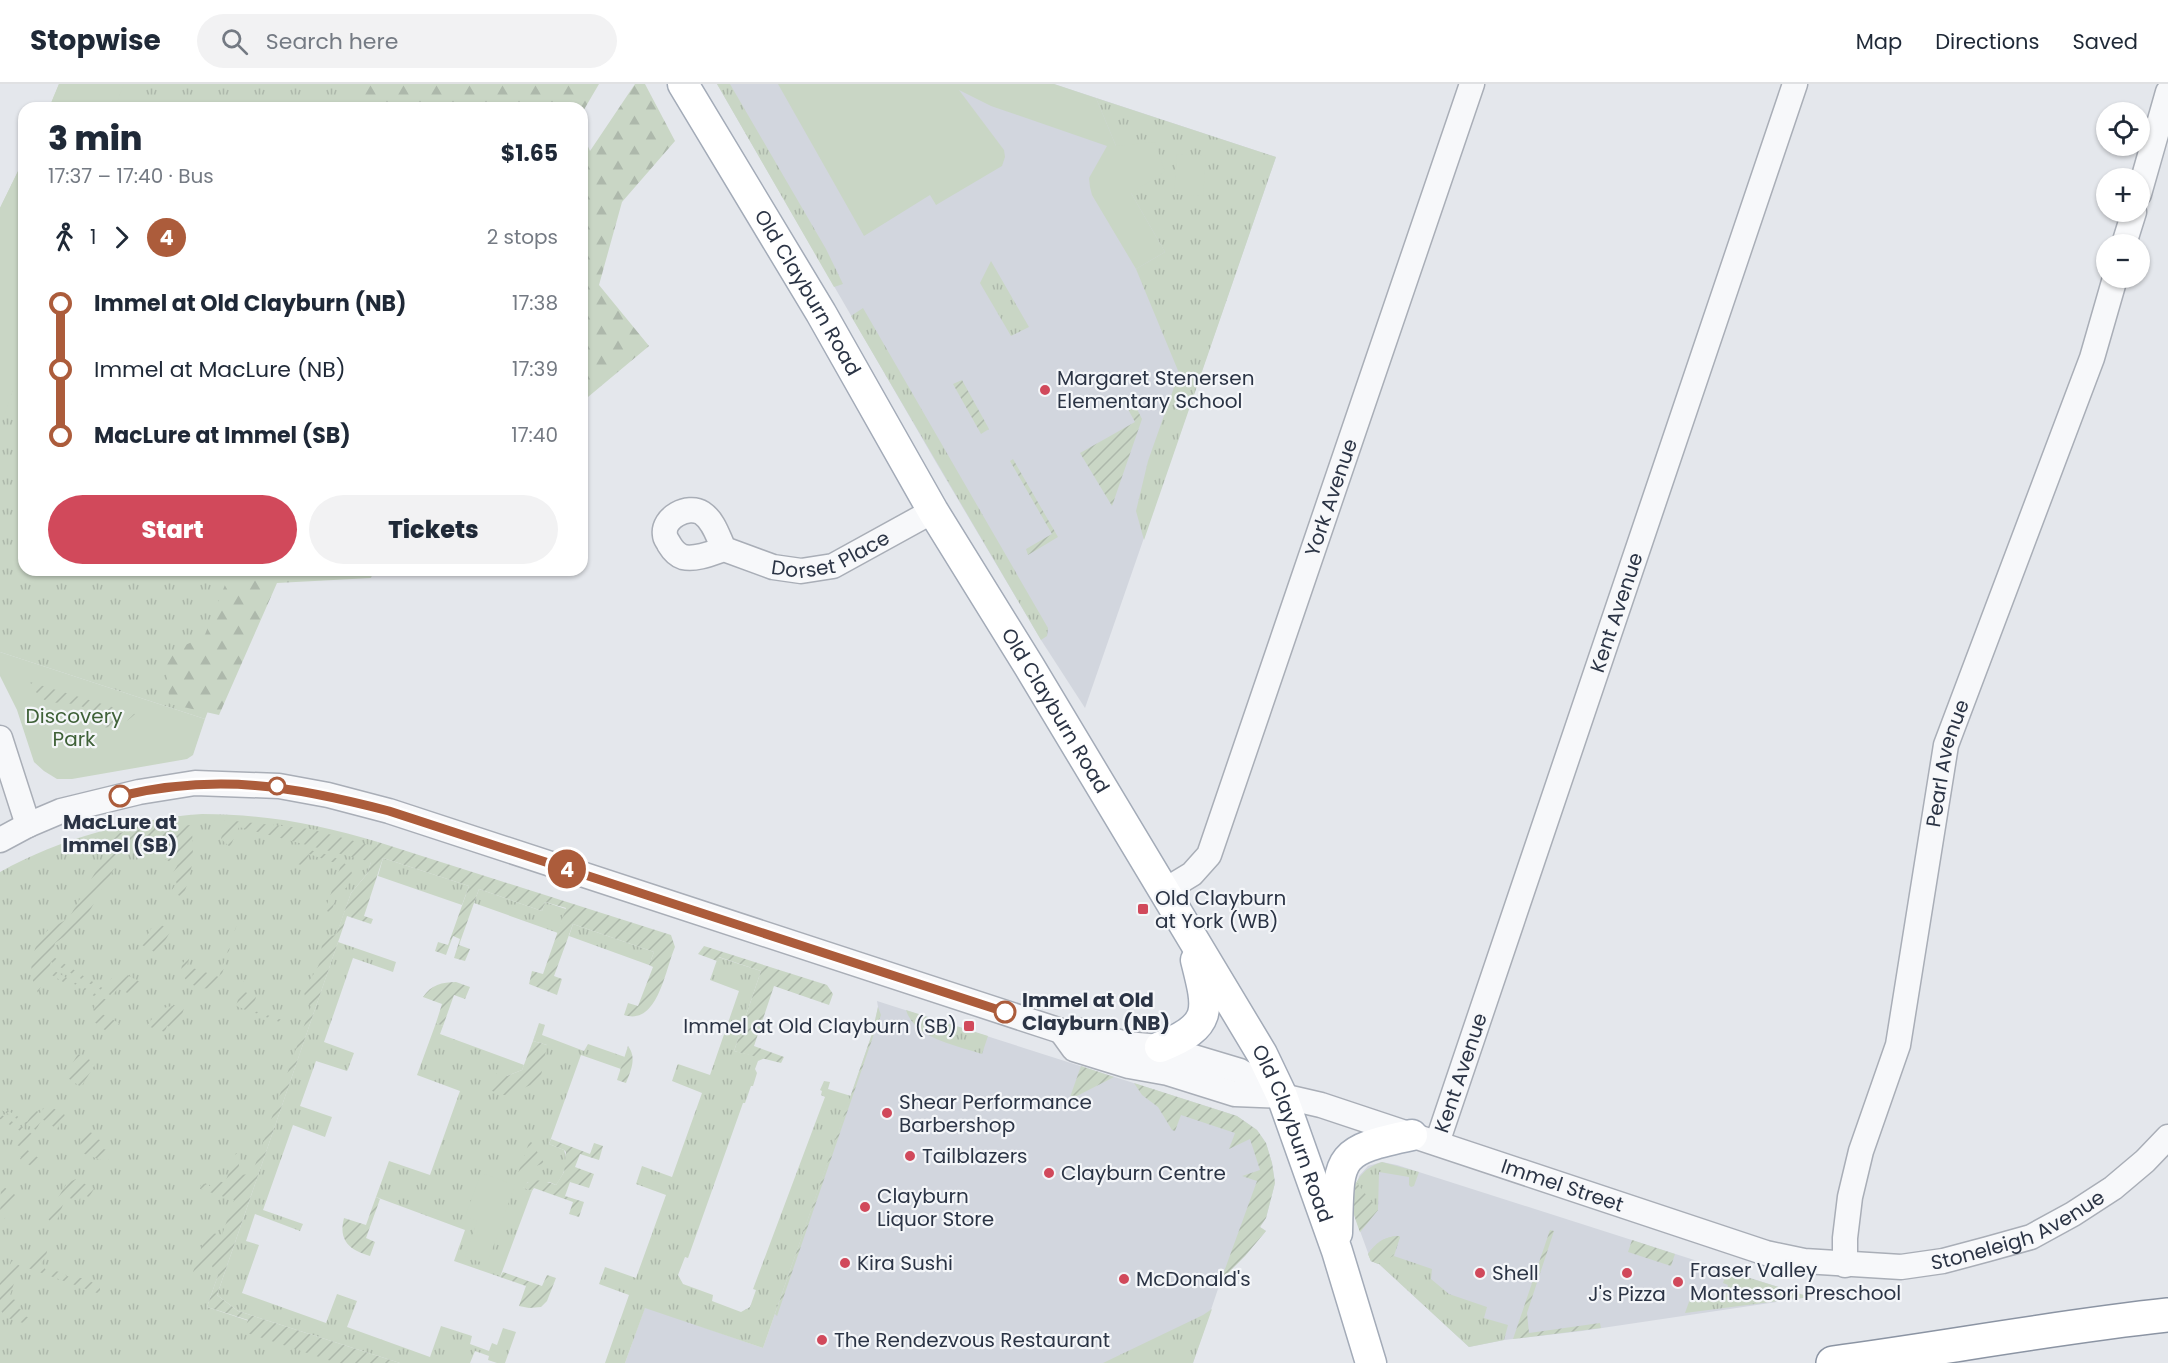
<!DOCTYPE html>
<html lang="en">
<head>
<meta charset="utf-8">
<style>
	:root { --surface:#fff; --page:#f2f2f3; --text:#1f2937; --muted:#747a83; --line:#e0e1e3; --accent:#d1495b }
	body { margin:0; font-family:Poppins,sans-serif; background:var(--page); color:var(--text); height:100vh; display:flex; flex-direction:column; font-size:22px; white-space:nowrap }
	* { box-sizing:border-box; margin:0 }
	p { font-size:20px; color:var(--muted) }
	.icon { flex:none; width:33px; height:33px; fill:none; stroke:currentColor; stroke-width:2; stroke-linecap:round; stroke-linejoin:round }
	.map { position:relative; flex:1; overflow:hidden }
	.drawer { position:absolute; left:18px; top:18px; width:570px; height:474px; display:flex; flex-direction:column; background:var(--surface); border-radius:18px; box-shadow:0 2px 4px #0004 }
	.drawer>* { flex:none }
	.badge { padding:0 12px; border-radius:20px; font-size:21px; line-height:39px }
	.fabs { position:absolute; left:2096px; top:18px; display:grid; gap:12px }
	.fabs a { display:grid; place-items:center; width:54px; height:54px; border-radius:50%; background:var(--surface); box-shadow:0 2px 4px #0004; font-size:30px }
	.map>.badge { position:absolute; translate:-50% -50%; box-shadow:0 0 0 3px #fff }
	.legs { display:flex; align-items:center; gap:9px; height:66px; padding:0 30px; font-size:20px }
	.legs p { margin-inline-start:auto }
	.overview { display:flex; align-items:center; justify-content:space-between; height:102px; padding:0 30px }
	h1 { font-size:33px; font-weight:800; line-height:45px }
	.button { display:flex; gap:12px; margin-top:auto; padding:12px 30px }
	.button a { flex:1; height:69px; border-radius:36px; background:var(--accent); color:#fff; font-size:24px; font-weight:800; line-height:69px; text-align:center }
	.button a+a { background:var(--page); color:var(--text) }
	ul { padding:0 30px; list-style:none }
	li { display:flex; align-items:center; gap:21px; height:66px; font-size:22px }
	li i { display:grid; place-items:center; width:9px; height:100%; margin:0 8px; background:currentColor }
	li i::after { content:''; width:15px; height:15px; margin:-8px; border:4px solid; border-radius:50%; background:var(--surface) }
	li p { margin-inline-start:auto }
	li:first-child i { background:linear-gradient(#0000 50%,currentColor 0) }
	li:last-child i { background:linear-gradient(currentColor 50%,#0000 0) }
	header { display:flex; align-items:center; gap:36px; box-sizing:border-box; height:84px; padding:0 30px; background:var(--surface); border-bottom:2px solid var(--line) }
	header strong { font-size:28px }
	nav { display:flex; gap:33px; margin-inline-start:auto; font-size:21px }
	.search { width:420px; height:54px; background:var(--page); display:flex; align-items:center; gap:15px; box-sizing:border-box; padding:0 21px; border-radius:33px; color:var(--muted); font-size:22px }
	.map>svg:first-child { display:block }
</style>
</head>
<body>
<header>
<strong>Stopwise</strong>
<div class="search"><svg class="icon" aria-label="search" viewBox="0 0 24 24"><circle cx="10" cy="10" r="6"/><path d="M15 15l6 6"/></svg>Search here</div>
<nav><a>Map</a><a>Directions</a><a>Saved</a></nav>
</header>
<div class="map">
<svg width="2168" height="1279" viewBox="0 0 2168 1279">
	<defs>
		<pattern id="grass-tufts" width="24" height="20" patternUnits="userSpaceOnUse" patternTransform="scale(1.5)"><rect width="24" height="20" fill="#c9d6c5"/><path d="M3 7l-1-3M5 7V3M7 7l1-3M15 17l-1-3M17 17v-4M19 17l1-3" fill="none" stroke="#adb8ab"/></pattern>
		<pattern id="forest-firs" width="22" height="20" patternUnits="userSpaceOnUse" patternTransform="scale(1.5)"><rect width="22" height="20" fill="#c9d6c5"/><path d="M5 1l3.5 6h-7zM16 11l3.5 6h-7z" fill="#adb8ab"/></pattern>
		<pattern id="garden-furrows" width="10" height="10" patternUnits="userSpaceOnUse" patternTransform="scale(1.5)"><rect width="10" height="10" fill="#c9d6c5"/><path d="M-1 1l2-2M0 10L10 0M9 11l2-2" fill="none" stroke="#adb8ab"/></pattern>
	</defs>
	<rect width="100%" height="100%" fill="#e4e7ec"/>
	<g fill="#d2d6de">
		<path d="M717,0H1054L1276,73L1085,624L1041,556L937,380Z"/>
		<path d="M877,917L1237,1032L1257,1046L1266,1059L1272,1079L1275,1099L1266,1134L1260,1143L1266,1147L1245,1172L1221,1196L1193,1279H625L645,1223L763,1264L872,950L878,923Z"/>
		<path d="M1382,1078L1397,1081L1810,1213L1582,1247L1504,1256L1469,1263L1379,1180L1371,1177L1352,1125L1359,1092L1368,1082Z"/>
	</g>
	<g fill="url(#grass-tufts)">
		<path d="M59,0H521L505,24H49Z"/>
		<path d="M717,0H730L826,165L843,200L834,203Z"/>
		<path d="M1096,14L1276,73L1144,456L1136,427L1148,377L1179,289L1136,185L1165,168L1131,109L1116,62Z"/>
		<path d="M24,75V486H261L205,635L0,568V124Z"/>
		<path d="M991,177L1029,243L1011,252L980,199Z"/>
		<path d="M863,224L1048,544L1047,552L1041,556L851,232Z"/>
		<path d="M202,730C264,730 319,740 378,758L367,790L351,809L207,1223L377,1279H0V788C61,754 132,735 202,730Z"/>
		<path d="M383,774L469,802L462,821L378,792Z"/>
		<path d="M479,805L542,827L545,818L566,825L558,849L474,819Z"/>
		<path d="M573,840L654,868L649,881L569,852Z"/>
		<path d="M338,858L396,878L393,888L353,874L324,958L354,969L348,985L347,987L316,977L300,1022L332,1033L326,1050L325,1053L293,1041L263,1126L303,1140L300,1147L255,1130L246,1157L259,1161L242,1209L326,1239L337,1210L357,1217L347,1243L430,1273L441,1242L472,1252L470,1260L489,1267L492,1259L497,1261L503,1244L516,1248L505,1279H497L488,1276L489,1272L475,1267L470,1279H400L238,1227L217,1211Z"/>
		<path d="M718,873L761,887L734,967L765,974L758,977L755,985L757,989L753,1002H751L745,1019H743L688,1174L685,1173L678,1191L683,1200L713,1211L712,1217L741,1228L750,1223L756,1206L753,1205L825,1013L821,1011L822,1007L820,1006L824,997L830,998L828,1005L851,1012L763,1264L645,1224L625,1279H605L629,1211L599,1200L605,1183L636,1194L666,1111L636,1100L642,1082L672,1093L702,1009L672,997L677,982L678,980L710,991L739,907L710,896Z"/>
		<path d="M906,926L988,952L982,970C956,961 915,955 906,926Z"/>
		<path d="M436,939L443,942L440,950L524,981L522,986L507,992L502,1011L547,961L533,957L539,939L545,941L542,951L584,967L588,960L625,973L621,985L581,971L549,1060L564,1066C569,1080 564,1090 556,1101L549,1098H528L523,1103L532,1107L500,1193L454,1177L465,1146L376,1113L389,1077L430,1091L460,1007L417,991Z"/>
		<path d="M1382,1078L1419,1088L1414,1102L1411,1103L1409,1101V1093L1379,1088L1378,1126L1360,1148L1352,1106C1360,1091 1366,1083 1382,1078Z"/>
		<path d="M1398,1152L1400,1153L1394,1172L1432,1185L1431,1195L1449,1210L1487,1223L1484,1234L1508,1241L1504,1256L1469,1263L1379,1180L1371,1177L1368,1170C1376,1159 1383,1153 1398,1152Z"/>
		<path d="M1727,1187L1810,1213L1685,1229L1690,1215L1737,1208L1727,1204L1728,1201L1723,1199Z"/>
		<path d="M1212,1225L1193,1279H1103L1203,1231Z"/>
	</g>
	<g fill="url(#forest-firs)">
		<path d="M358,0H599L582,29V24H357Z"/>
		<path d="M635,0H645L675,57L622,118L599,201L649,262L582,318V49L590,67Z"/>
		<path d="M231,486H374L371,494L277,499L219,631L170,620L164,570L204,553Z"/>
	</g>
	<g fill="#c9d6c5">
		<path d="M59,0H124L115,24H49Z"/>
		<path d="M778,0H1054L1096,14L1116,62L1155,58L1165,88L1131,109L1165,168L1136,185L1092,111L1090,103L1089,94L1107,62L991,22L959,6L1004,66L1005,73L1002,82L936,121L930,111L864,152Z"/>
		<path d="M1177,70L1206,72L1203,112L1174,110Z"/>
		<path d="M24,75V276L0,343V124Z"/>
		<path d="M0,568L205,635L193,671L187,675L72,695H57L44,687L34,678L17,626L0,592Z"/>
		<path d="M481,1089L515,1101L487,1180L465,1173L477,1137L465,1133Z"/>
	</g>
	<g fill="url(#garden-furrows)">
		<path d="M962,296L989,345L981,350L953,300Z"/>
		<path d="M1123,316L1135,321L1142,335L1112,422L1080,369L1135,338Z"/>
		<path d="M1013,375L1058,453L1028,471L1026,465L1052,450L1010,377Z"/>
		<path d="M30,598L135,630C125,640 113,645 99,643L96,626C87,626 81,621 73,620C48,617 43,622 30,598Z"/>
		<path d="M225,736L310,745L376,763L378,758L671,851L675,863C665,886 658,942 624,931L628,919L638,922L653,883L649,881L654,868L573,840L554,892L562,895L557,911L529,900L532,887L543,890L566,824L545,818L542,827L479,805L459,861L470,865L465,877L454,874L460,855L453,852L446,871L435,867L438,858L448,861L469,802L383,774L364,832L373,835L371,840L347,832L217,1211L238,1227L400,1279H337L244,1248L248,1236L207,1223L218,1191L207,1175L201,1191L193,1188L207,1148L222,1151L234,1116L200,1105L201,1099L210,1102L212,1095L225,1099L236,1069L240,1070L238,1091L252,1090L311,922L307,919L303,905C308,897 316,889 319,880C325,866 315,855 336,851L351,809L367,790L371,778L239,743L230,763L221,755Z"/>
		<path d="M179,738V742L191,741C195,769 193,788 182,814L172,806L177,799L170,794L177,782L160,772L163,765C152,759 138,758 126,764L82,840L55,859L52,872L104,905L112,894L118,897L122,891L126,893L127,891L142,899L135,913L118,904L112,912L51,878L49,884L110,918L102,930L119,939L112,950L98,942L99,941L94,938L100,930L93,926L99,915L71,898L68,901L47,888L38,909L32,894L31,877L37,859L48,846L69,834L104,773L109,751Z"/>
		<path d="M303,764C321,770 345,771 353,791L346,804H339L332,826L329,828L325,826L341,781L309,770L304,782L298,780Z"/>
		<path d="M155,838L171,846L158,870L142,861Z"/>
		<path d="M237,840L222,890L213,904C193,908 168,888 190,871L187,882L219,893Z"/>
		<path d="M704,862L827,901L833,910L829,921L774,902L754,962L784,973L781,979L734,967L761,887L719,873L717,877L698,870Z"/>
		<path d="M244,897L248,899L245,908L256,913L252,926L285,937V940L236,922Z"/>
		<path d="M456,898L470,903L465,915L454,911L443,942L436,939L442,920L423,913C431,901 442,898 456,898Z"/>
		<path d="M176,921L184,924L179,941H177L175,945L167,942L165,948L147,942L159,925Z"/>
		<path d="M878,923L881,931L874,950L777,1232L775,1230L872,950Z"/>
		<path d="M533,957L547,961L541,992L535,999L508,1011H501L490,1006L497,989L507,992L522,986Z"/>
		<path d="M628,962C637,974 631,986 626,999L617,996Z"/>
		<path d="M78,970L96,979L81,1003L65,992Z"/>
		<path d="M1081,982L1114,993L1069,1016Z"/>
		<path d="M1134,999L1237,1032L1257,1046L1266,1059L1272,1079L1275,1099L1266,1134L1260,1143L1266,1147L1245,1172L1221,1196L1257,1097L1242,1092L1260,1086L1250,1055L1229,1065L1235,1049L1181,1031L1175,1047L1172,1046L1158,1023L1142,1011Z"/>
		<path d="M0,1022L27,1038L35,1026L40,1029L45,1023L49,1026L51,1023L65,1031L57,1045L42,1035L36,1046L0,1025Z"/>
		<path d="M0,1030L32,1050L27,1059L28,1061L26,1065L40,1075L34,1084L20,1075L21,1073L17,1070L21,1063L15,1060L22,1048L0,1035Z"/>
		<path d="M85,1046L92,1049L91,1053L103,1057L100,1064L110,1067L108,1076H101L82,1069L80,1056Z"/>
		<path d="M551,1055L590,1070L594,1059L603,1062L599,1076L580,1070L575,1083L594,1090L589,1104L570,1098L565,1112L584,1118L579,1133L569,1130L573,1118L534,1104L532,1107L522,1103C532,1092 544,1097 556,1101L564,1088L566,1068L564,1066L549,1060Z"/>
		<path d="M530,1056L544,1079L518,1089Z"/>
		<path d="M76,1095L94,1105L89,1113L81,1110L79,1117L66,1113L55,1141L49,1136L47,1132L67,1099Z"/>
		<path d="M1356,1098L1378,1126L1360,1148C1354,1131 1347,1115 1356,1098Z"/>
		<path d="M1,1101L18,1113L4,1135L0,1133Z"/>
		<path d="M376,1113L380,1115L366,1154L375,1158L370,1172C350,1166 338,1157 344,1134L366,1141Z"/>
		<path d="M1550,1146L1554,1147L1527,1229L1529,1249L1600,1239L1601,1244L1513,1255Z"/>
		<path d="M1398,1152L1400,1153L1393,1172L1378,1180L1371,1177L1368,1170C1376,1159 1383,1153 1398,1152Z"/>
		<path d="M1632,1156L1675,1170L1671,1182L1628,1168Z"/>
		<path d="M46,1158L48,1161L46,1173L41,1179L48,1189L55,1187L60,1188L71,1194H83L100,1202V1210L28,1184C36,1176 39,1167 46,1158Z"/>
		<path d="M12,1177L20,1182L9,1214L22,1218L19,1225L27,1227L25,1232L32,1235L29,1241L5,1233L0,1225V1199Z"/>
		<path d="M503,1188L542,1202L547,1191L556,1194L547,1217L541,1223L529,1224L519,1222L526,1202L500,1193Z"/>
	</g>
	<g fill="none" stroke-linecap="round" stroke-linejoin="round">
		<g stroke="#a9aeb7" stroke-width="27">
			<g id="minor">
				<path d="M2139,110L2168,8"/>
				<path d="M2124,160L2134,128"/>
				<path id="s1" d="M724,465C712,469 696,476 683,473C677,471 672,465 669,460C668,457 665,455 665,451C662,434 688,420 702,429C714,437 718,453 724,465L773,483L801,487L833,482L933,427"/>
				<path d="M0,654L28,741"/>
				<path d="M0,756L28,741L61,727L139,708L195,699L279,702L328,711L389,727L1061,947H1082L1126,960L1160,963L1240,987L1282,1012"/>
				<path id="s2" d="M1164,807L1192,790L1209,771L1472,0"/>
				<path id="s3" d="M1061,947L1074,965L1129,982L1168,989L1235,1010L1282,1012L1321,1021L1766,1169L1804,1177L1901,1183L1943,1177L1988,1165L2031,1153L2073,1130L2113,1104L2145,1077L2168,1053"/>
				<path id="s4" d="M1437,1059L1795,0"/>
				<path id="s5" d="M1845,1181V1154L1850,1113L1861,1067L1898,961L1946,661L2092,274L2115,194"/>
			</g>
		</g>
		<g stroke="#a3abb8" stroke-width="33">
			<g id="major">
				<path id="s6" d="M683,0L821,229L933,427L1029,582L1262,970L1282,1012L1337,1167L1371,1279"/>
				<path d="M1160,963C1213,942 1209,927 1196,876"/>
				<path d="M1337,1149C1339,1073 1334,1067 1412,1051"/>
			</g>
		</g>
		<g stroke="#8b94a3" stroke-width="36">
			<path id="highway" d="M1833,1279C1945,1264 2056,1243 2168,1231"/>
		</g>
		<use href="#minor" stroke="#f7f8fa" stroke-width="24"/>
		<use href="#major" stroke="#fff" stroke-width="30"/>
		<use href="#highway" stroke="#fff" stroke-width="33"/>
	</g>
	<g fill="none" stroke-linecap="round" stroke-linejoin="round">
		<g stroke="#fff" stroke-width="14">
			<path id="line-1" d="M120,712C218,689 293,702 389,727L1005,928"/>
		</g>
		<use href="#line-1" stroke="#ac5c3b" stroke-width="9"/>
	</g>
	<g fill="#d1495b" stroke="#f4f6f9" stroke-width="2">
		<circle cx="1045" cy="306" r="6"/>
		<rect x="1137" y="819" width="12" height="12" rx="3"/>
		<rect x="963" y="936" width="12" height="12" rx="3"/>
		<circle cx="887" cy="1029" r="6"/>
		<circle cx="910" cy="1072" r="6"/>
		<circle cx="1049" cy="1089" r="6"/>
		<circle cx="865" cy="1123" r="6"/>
		<circle cx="845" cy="1179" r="6"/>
		<circle cx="1480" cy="1189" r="6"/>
		<circle cx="1627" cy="1189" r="6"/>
		<circle cx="1124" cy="1195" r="6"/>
		<circle cx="1678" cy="1198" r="6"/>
		<circle cx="822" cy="1256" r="6"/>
	</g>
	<g fill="#fff" stroke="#ac5c3b" stroke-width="3">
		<circle cx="277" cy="702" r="8"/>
		<circle cx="120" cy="712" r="10"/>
		<circle cx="1005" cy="928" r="10"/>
	</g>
	<g text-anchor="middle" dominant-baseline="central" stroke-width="4.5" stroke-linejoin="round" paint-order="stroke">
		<g font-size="20" fill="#2b3445" stroke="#f4f6f9">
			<text stroke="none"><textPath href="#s6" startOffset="243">Old Clayburn Road</textPath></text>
			<text stroke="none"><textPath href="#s2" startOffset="436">York Avenue</textPath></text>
			<text stroke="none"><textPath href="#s1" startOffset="279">Dorset Place</textPath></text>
			<text stroke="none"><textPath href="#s4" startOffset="560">Kent Avenue</textPath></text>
			<text stroke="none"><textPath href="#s6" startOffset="729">Old Clayburn Road</textPath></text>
			<text stroke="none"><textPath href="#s5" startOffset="514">Pearl Avenue</textPath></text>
			<text stroke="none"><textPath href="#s4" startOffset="74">Kent Avenue</textPath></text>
			<text stroke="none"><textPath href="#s6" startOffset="1215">Old Clayburn Road</textPath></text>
			<text stroke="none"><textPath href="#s3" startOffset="531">Immel Street</textPath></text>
			<text stroke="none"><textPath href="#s3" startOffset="1005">Stoneleigh Avenue</textPath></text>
		</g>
		<g font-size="20" fill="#2b3445" stroke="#f4f6f9" text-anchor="start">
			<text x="1057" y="294">Margaret Stenersen<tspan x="1057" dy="23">Elementary School</tspan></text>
			<text x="1155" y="814">Old Clayburn<tspan x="1155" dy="23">at York (WB)</tspan></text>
			<text x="957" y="942" text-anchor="end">Immel at Old Clayburn (SB)</text>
			<text x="899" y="1018">Shear Performance<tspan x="899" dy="23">Barbershop</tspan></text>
			<text x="922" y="1072">Tailblazers</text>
			<text x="1061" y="1089">Clayburn Centre</text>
			<text x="877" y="1112">Clayburn<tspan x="877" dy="23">Liquor Store</tspan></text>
			<text x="857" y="1179">Kira Sushi</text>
			<text x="1690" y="1186">Fraser Valley<tspan x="1690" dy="23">Montessori Preschool</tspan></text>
			<text x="1492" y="1189">Shell</text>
			<text x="1136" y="1195">McDonald's</text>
			<text x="1627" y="1210" text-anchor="middle">J's Pizza</text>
			<text x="834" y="1256">The Rendezvous Restaurant</text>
		</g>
		<g font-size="20" fill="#3f6138" stroke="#f4f6f9">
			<text x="74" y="632">Discovery<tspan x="74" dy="23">Park</tspan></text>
		</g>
		<g font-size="20" font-weight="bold" fill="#2b3445" stroke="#f4f6f9">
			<text x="120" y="738">MacLure at<tspan x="120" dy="23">Immel (SB)</tspan></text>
			<text x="1022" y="916" text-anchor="start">Immel at Old<tspan x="1022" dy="23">Clayburn (NB)</tspan></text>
		</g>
	</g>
</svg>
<div class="fabs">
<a><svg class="icon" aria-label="locate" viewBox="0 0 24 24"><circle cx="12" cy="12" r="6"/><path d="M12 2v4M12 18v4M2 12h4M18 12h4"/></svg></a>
<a>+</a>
<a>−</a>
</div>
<b class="badge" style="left:567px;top:785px;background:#ac5c3b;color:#fff">4</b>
<section class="drawer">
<div class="overview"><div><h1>3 min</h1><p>17:37 – 17:40 · Bus</p></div><b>$1.65</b></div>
<div class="legs"><svg class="icon" aria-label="walk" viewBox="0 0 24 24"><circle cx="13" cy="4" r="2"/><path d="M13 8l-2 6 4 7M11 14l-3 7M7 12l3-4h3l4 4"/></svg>1<svg class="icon" aria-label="forward" viewBox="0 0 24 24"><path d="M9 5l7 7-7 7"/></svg><b class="badge" style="background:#ac5c3b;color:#fff">4</b><p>2 stops</p></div>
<ul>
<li><i style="color:#ac5c3b"></i><b>Immel at Old Clayburn (NB)</b><p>17:38</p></li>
<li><i style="color:#ac5c3b"></i><span>Immel at MacLure (NB)</span><p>17:39</p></li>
<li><i style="color:#ac5c3b"></i><b>MacLure at Immel (SB)</b><p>17:40</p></li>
</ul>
<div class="button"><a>Start</a><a>Tickets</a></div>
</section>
</div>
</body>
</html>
